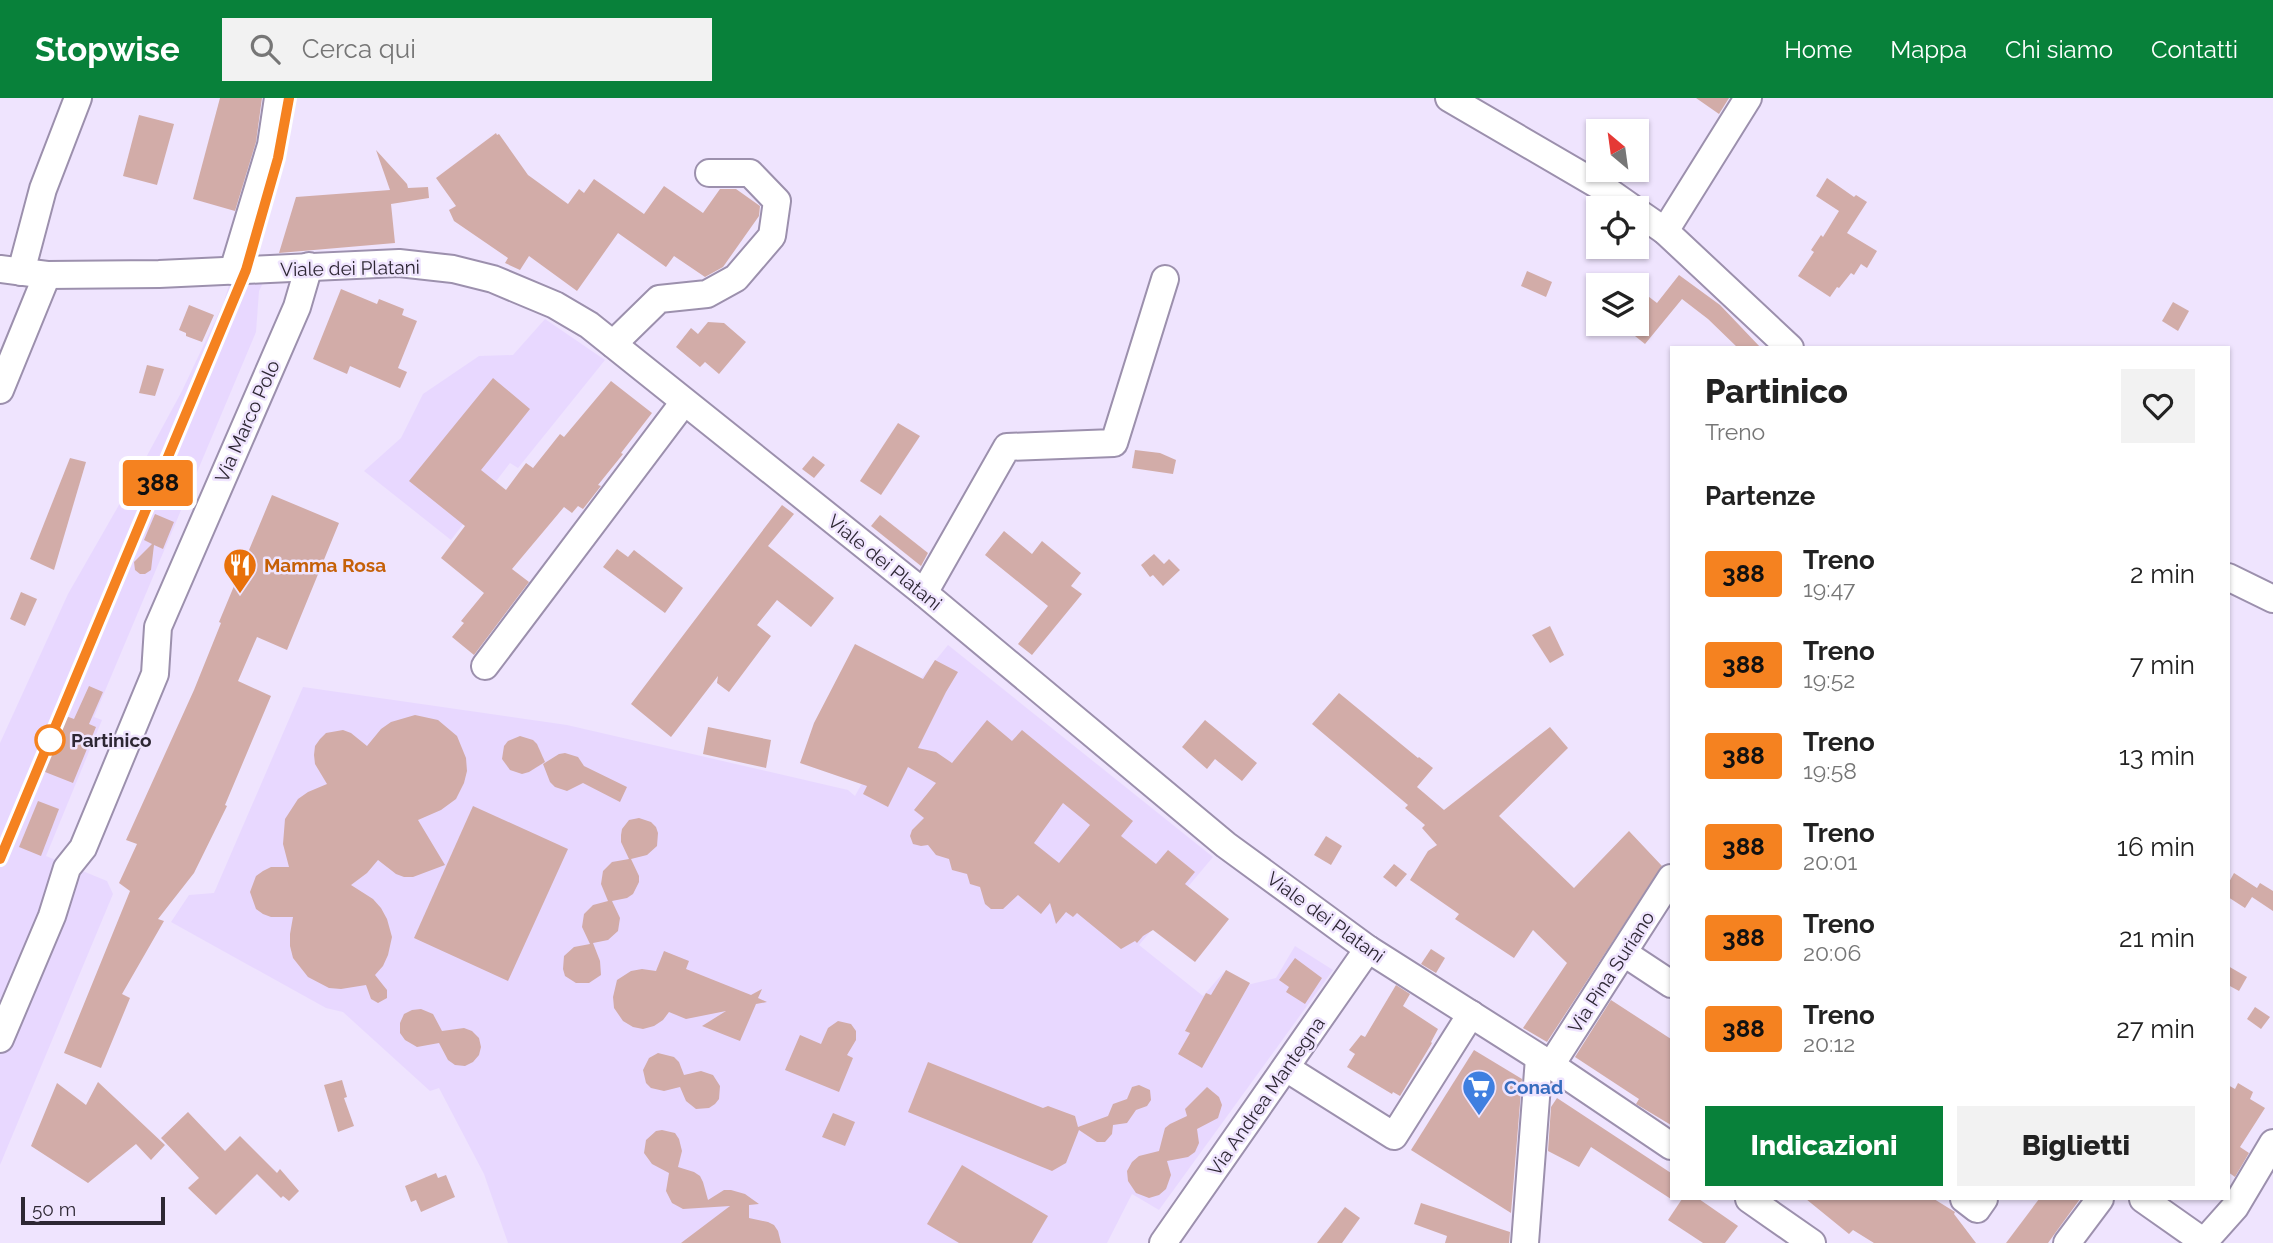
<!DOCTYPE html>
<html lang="it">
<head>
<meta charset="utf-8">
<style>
	:root { --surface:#fff; --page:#f2f2f2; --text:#222; --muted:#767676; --accent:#08813a }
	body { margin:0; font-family:Raleway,sans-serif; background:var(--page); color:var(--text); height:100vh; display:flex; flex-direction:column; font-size:26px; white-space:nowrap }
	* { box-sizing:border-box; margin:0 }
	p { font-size:23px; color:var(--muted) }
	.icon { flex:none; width:38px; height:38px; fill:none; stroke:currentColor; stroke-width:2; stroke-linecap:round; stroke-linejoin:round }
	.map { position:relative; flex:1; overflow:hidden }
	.details { position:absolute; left:1670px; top:248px; width:560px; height:854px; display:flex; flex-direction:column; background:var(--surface); border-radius:0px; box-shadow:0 2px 5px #0004 }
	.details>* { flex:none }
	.badge { padding:0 14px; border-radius:5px; font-size:24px; line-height:46px }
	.needle { width:46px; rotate:331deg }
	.tools { position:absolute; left:1586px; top:21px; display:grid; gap:14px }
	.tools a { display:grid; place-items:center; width:63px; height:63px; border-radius:0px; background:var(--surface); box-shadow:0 2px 5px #0004; font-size:35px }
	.scale { position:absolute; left:21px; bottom:18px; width:144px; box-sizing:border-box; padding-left:7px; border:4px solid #2d2733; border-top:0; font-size:19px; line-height:24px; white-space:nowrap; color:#2d2733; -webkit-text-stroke:5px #efe4fe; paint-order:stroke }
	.map>.badge { position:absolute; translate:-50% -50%; box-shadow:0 0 0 4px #fff }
	h2 { padding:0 35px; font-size:26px; line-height:63px }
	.round { display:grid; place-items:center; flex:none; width:74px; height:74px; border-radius:0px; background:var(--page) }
	.head { display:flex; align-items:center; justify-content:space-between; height:119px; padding:0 35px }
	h1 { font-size:33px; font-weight:800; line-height:52px }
	.action { display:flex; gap:14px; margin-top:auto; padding:14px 35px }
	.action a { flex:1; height:80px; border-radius:0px; background:var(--accent); color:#fff; font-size:28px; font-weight:800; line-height:80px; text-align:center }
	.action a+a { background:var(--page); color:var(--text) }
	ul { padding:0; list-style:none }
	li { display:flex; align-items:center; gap:21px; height:91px; padding:0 35px }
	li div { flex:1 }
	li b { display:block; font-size:26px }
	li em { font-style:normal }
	li .badge { min-width:77px; font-weight:700; text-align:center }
	header { display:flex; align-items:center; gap:42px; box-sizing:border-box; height:98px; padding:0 35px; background:var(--accent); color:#fff }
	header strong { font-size:33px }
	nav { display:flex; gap:38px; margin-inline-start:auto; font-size:24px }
	.search { width:490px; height:63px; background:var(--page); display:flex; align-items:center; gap:18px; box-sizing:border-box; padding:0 24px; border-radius:0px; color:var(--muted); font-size:26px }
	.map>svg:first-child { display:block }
</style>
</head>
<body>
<header>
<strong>Stopwise</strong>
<div class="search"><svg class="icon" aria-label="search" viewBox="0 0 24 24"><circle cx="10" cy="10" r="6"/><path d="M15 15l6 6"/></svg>Cerca qui</div>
<nav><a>Home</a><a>Mappa</a><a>Chi siamo</a><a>Contatti</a></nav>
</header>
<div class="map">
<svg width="2273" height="1145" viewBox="0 0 2273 1145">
	<rect width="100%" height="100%" fill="#efe4fe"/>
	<g fill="#e8d8ff">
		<path d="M230,184L263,185L259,193L256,234L94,619L102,622L46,758L107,783L113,796L0,1067V645L68,496L143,365L182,293L223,206Z"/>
		<path d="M545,221L605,262L518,370L510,365L451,442L364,373L401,340L423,296L479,258L513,257Z"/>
		<path d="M948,547L1213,759L1139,847L1203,898L1224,874L1247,887L1276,880L1295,848L1333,872L1159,1112L1132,1096L1107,1145H508L484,1076L439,990L430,993L343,914L326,910L171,824L189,797L214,795L303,589L567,627L848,692L855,698L915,588Z"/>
	</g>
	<g fill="#d2aca8" fill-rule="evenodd">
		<path d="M220,0H262L256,44L235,113L193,101Z"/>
		<path d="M1696,0H1729L1719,16Z"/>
		<path d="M139,17L174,26L157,87L123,78Z"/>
		<path d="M496,35L497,37L499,36L528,77L568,106L579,91L584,95L594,81L644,116L664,88L703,115L720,91H736L760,108L759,118L723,169L705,179L674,158L666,169L618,135L577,193L529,158L520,172L505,165L508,160L454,123L449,112L456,108L436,80Z"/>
		<path d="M376,52L407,86L408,90L428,89L429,100L391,106L395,145L279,155L296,99L390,92Z"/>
		<path d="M1827,80L1854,99L1856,97L1867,104L1847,135L1877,153L1867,170L1861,166L1854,177L1851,175L1839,190L1837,189L1830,199L1798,178L1814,154L1811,152L1821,137L1823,139L1839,113L1816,98Z"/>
		<path d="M1527,173L1552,184L1546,199L1521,188Z"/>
		<path d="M1679,177L1720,207L1761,250H1738L1708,221L1682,201L1645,246L1620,226H1636V189L1657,205Z"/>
		<path d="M341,191L377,206L379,201L404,211L402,217L417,223L398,270L407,274L400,290L350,268L347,276L313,261Z"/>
		<path d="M2173,204L2189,213L2178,233L2162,223Z"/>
		<path d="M189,207L214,217L202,244L186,238V235L179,232Z"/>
		<path d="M708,224L724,225L746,244L719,276L705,264L700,269L676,249L691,230L698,236Z"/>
		<path d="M147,267L164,271L155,298L139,295Z"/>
		<path d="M493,280L530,311L481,372L506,392L526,365L533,370L560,336L564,339L611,283L652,315L621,355L623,356L598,387L601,388L583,411L578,408L572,415L564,409L512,471L529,484L474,557L452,539L464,525L461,523L484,495L441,460L465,428L409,383Z"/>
		<path d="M898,325L920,338L881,397L860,383Z"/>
		<path d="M1135,352L1160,355L1176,362L1173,376L1132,370Z"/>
		<path d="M813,358L825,367L814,380L802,371Z"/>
		<path d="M70,360L86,364L54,472L30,461Z"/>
		<path d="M272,397L339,425L287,552L257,539L238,583L271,598L225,707L227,708L194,775L158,821L164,823L122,896L130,900L101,970L64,955L130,793L119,785L137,746L126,742L194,592L221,525L219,524Z"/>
		<path d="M782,407L794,416L768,448L834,500L811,529L777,502L757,527L771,538L729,594L717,585L718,578L671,639L631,606Z"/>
		<path d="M155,416L174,424L163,451L154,447L151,472L145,476H140L135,472L134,464L152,446L144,442Z"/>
		<path d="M880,417L928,455L921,468L871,428Z"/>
		<path d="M1004,433L1032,456L1042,443L1081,475L1071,488L1082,496L1032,557L1018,546L1048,508L985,457Z"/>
		<path d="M617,451L628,459L634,452L683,490L665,515L603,469Z"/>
		<path d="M1154,456L1164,466L1169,461L1180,472L1163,488L1153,477L1150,479L1141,467Z"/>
		<path d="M21,494L37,501L25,528L10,521Z"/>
		<path d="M1550,528L1564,557L1550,565L1532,537Z"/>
		<path d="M855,546L923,581L935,562L958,574L946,594L918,650L936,654L952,665L987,622L1012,643L1022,632L1133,723L1121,738L1156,766L1168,752L1195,774L1185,786L1229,821L1195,864L1153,832L1143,838L1137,845L1135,843L1121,851L1077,815L1073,819L1066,814L1056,826L1050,805L1041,816L1018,797L1003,811H991L985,806L980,789L970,786L967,776L952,772L949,761L936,757L928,747L921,748L913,746L910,738L912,732L924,720L914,712L936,685L908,669L888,709L863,696L867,688L800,665L814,625ZM1063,705L1090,727L1059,765L1034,745Z"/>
		<path d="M89,588L103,594L89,626L96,629L73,685L40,672L63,617L74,621Z"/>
		<path d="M1339,595L1418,660L1419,659L1433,670L1417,689L1444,712L1550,629L1568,650L1499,718L1574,790L1629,733L1662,768L1547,944L1523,930L1567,865L1533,832L1514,860L1455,821L1459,816L1410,782L1428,753L1437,747L1422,730L1425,727L1405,710L1408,707L1312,626Z"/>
		<path d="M415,617L438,622L457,638L466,660L467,673L464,685L456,701L441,712L418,722L445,767L413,779H404L396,776L378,762L367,775L351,787L373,801L381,810L387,821L392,839L388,857L383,868L375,877L387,892V900L378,905L371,901L366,887L341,891L329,890L308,879L293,860L290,848V836L293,819H271L263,816L256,811L250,794L256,778L263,773L271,769H289L283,746L285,721L298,701L308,694L327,686L315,666L314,657L315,648L320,641L326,635L343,632L351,635L367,648L381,631L391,624Z"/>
		<path d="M1205,622L1257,665L1242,683L1215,661L1207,671L1182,649Z"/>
		<path d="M708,629L771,642L766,670L703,656Z"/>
		<path d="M520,638L533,642L537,646L545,664L529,674L522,676L510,672L502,661L504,648L508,643Z"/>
		<path d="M565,655L578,659L584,668L627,689L620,704L583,685L567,693L555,689L550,684L543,666L559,656Z"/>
		<path d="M38,703L59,711L41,758L19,749Z"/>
		<path d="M473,708L568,751L508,883L414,840Z"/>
		<path d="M639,720L651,724L656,729L658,735L657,748L647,757L631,761L639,778V784L633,796L627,800L612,803L620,820L618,833L608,842L593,845L600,863L601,877L589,885H576L565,878L563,871L564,858L574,849L590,846L582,829L584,816L593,807L608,803L601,786L603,773L612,764L629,761L621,744V737L622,731L629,722Z"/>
		<path d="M1326,738L1342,748L1331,767L1314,757Z"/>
		<path d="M1394,766L1407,776L1396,789L1383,779Z"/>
		<path d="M2234,775L2257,790L2260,785L2273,793V813L2252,799L2245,810L2228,799V786Z"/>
		<path d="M1431,851L1445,860L1436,875L1421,866Z"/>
		<path d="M664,853L689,863L686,871L751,897L762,891L758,900L767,904L756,906L740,943L702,928L726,913L686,921L669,914L663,922L654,928L643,931L633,929L623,923L614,910L613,899L617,882L631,873L642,871L656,873Z"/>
		<path d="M1295,860L1322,880L1305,906L1286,894L1289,889L1279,882Z"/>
		<path d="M2228,868L2247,879L2239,893L2228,887Z"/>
		<path d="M1226,872L1250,885L1202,970L1178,956L1190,935L1185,933L1206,895L1211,897Z"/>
		<path d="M1396,887L1410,896L1403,908L1438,931L1431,944L1432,945L1400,998L1393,994L1392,996L1347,969L1355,956L1349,952L1361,937L1365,939Z"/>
		<path d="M1611,902L1671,941V1027L1636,1006L1639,1001L1575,959Z"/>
		<path d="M2255,909L2270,919L2261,931L2247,921Z"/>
		<path d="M421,911L433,916L442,933L464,930L472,933L479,940L481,949L479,957L473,964L465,968L455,967L448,962L439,945L417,949L405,942L400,935V925L404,916L412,912Z"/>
		<path d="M838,923L851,926L856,933V942L847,957L853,960L839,994L785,972L800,937L821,946L828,930Z"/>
		<path d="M1474,952L1522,981L1511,1115L1411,1052Z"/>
		<path d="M658,955L674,959L679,964L684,977L701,973L713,977L720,988L719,1001L715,1006L709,1010L696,1011L686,1003L680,989L664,993L651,990L646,985L643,972L649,960Z"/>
		<path d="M928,964L1043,1010L1048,1008L1075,1018L1078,1029L1108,1018L1113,1006L1127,1001L1132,989L1139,987L1150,992L1151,1002L1147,1008L1136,1012L1127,1025L1113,1027L1112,1036L1105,1044H1097L1079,1032L1066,1065L1052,1073L908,1014Z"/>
		<path d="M342,982L347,999L344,1000L354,1028L338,1034L324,987Z"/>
		<path d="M98,984L165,1047L151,1062L136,1046L88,1085L31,1048L57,985L86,1007Z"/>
		<path d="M2238,985L2253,994L2250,1001L2265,1010L2240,1049L2249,1055L2235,1079L2228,1074V987L2235,991Z"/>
		<path d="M1207,989L1219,999L1222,1007L1218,1020L1197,1031L1199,1045L1195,1054L1188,1059L1167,1063L1171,1077L1166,1091L1159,1097L1149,1100L1136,1095L1128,1083L1127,1073L1132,1064L1139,1058L1159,1053L1165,1030L1170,1026L1187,1018L1185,1011Z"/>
		<path d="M1557,1000L1671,1075V1101L1591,1049L1579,1069L1548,1053L1551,1009Z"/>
		<path d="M188,1014L225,1053L240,1038L277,1075L280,1071L299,1093L289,1103L283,1098L281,1100L257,1076L216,1117L188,1090L199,1080L161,1040Z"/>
		<path d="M833,1015L855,1024L845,1048L822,1039Z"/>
		<path d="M662,1032L675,1035L679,1041L682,1053L678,1069L694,1074L700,1078L703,1084L708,1102L724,1092H731L745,1096L759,1106L749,1107V1120L768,1124L774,1127L778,1133L781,1145H681L730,1108L683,1111L672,1105L666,1093L669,1075L652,1066L644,1055L646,1042L656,1033Z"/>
		<path d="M962,1067L1048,1118L1032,1145H959L927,1126Z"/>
		<path d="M436,1075L438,1080L446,1077L455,1099L421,1114L416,1102L411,1104L405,1088Z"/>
		<path d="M1682,1101H1699L1738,1128L1725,1145H1703L1668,1122Z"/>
		<path d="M1806,1101H1934L1955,1114L1954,1116L1976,1145H1874L1853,1132L1849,1136Z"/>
		<path d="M2039,1101H2080L2048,1145H2006Z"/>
		<path d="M1421,1105L1510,1134L1509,1145H1445L1447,1138L1414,1126Z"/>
		<path d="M1345,1109L1360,1120L1342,1145H1317Z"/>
	</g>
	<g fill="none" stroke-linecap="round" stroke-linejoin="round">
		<g stroke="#9c90ad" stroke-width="30">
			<g id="minor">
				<path d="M1449,0L1605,91L1632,110"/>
				<path d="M1636,113L1665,133L1790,250"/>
				<path d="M1665,133L1748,0"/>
				<path d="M0,171L47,177L159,176L399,165L453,171L493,181L555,207L589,227L924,495L1226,747L1368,851L1551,967L1671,1048"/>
				<path d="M233,173L271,47L278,0"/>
				<path d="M21,174L43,91L78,0"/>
				<path d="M613,246L659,201L707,196L736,180L772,138L777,103L750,75H709"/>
				<path d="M0,292L47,177"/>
				<path d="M2228,479L2273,501"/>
				<path d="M924,495L1007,349L1114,345L1165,181"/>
				<path d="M485,568L684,304"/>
				<path d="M1624,855L1671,886"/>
				<path d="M0,941L52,818L67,770L83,750L155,576L158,529L297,209L309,168"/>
				<path d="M1551,967L1671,780"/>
				<path d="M1286,970L1394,1038L1471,916"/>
				<path d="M1749,1101L1812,1145"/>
				<path d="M1964,1101L1977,1111L1984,1101"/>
				<path d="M2143,1101L2204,1144"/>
				<path d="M1163,1145L1368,851"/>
				<path d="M1525,1145L1539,960"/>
				<path d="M2067,1145L2100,1101"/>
				<path d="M2203,1145L2235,1109L2273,1045"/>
			</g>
		</g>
		<use href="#minor" stroke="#fff" stroke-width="26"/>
		<g stroke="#463f4d" stroke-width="8">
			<path id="rail" d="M0,761L231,212C256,144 279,73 289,0"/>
		</g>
		<use href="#rail" stroke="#efe4fe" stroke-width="5" stroke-dasharray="16" stroke-linecap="butt"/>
	</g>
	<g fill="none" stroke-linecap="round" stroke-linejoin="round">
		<g stroke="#fff" stroke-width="16">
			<path id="line" d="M0,761L246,172L278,60L289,0"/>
		</g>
		<use href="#line" stroke="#f58220" stroke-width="10"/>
	</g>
	<defs>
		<g id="restaurant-pin" transform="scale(1.75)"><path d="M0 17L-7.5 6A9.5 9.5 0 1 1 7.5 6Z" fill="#e8710a" stroke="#efe4fe"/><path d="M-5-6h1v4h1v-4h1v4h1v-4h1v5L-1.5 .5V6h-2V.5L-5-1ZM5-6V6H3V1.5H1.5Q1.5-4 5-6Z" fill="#fff"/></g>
		<g id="supermarket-pin" transform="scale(1.75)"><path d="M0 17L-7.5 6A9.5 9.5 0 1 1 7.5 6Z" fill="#3f7fe0" stroke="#efe4fe"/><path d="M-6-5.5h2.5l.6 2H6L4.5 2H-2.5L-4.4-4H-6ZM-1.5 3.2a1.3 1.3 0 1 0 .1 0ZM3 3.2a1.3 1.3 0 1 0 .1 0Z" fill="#fff"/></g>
	</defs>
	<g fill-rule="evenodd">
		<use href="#restaurant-pin" x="240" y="467"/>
		<use href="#supermarket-pin" x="1479" y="989"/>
	</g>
	<circle fill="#fff" stroke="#f58220" stroke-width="3.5" cx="50" cy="642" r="14"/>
	<g text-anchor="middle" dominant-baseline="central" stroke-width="5" stroke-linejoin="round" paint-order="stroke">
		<g font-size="19" fill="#2d2733" stroke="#efe4fe">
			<text transform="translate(350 170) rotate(-1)">Viale dei Platani</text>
			<text transform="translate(247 323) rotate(-66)">Via Marco Polo</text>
			<text transform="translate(885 464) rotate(39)">Viale dei Platani</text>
			<text transform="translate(1326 819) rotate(36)">Viale dei Platani</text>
			<text transform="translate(1611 874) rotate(-57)">Via Pina Suriano</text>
			<text transform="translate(1266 998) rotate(-55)">Via Andrea Mantegna</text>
		</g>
		<g font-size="19" font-weight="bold" fill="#c56008" stroke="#efe4fe" text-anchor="start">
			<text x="264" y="467">Mamma Rosa</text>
		</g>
		<g font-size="19" font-weight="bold" fill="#2d2733" stroke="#efe4fe" text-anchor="start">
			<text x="71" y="642">Partinico</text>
		</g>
		<g font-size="19" font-weight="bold" fill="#366cbe" stroke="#efe4fe" text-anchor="start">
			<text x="1504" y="989">Conad</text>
		</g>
	</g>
</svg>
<div class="tools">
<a><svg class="needle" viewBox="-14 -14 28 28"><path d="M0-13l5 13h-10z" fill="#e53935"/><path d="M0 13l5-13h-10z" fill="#767676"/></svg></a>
<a><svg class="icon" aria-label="locate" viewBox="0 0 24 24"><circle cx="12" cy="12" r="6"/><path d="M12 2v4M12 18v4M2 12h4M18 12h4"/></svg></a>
<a><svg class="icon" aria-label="layers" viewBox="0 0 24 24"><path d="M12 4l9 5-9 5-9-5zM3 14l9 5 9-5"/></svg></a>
</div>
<div class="scale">50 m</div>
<b class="badge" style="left:158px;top:385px;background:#f58220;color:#111">388</b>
<section class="details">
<div class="head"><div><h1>Partinico</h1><p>Treno</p></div><a class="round"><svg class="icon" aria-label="heart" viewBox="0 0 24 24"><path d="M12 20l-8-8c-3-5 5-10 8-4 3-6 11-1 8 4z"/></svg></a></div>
<h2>Partenze</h2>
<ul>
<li><span class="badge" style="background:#f58220;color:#111">388</span><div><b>Treno</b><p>19:47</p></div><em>2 min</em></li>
<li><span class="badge" style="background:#f58220;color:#111">388</span><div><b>Treno</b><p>19:52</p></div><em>7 min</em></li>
<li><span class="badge" style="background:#f58220;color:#111">388</span><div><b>Treno</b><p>19:58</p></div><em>13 min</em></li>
<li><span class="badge" style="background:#f58220;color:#111">388</span><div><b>Treno</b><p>20:01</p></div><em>16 min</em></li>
<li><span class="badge" style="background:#f58220;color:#111">388</span><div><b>Treno</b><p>20:06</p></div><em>21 min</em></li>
<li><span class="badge" style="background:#f58220;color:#111">388</span><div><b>Treno</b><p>20:12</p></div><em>27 min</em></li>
</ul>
<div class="action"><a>Indicazioni</a><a>Biglietti</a></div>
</section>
</div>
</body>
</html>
